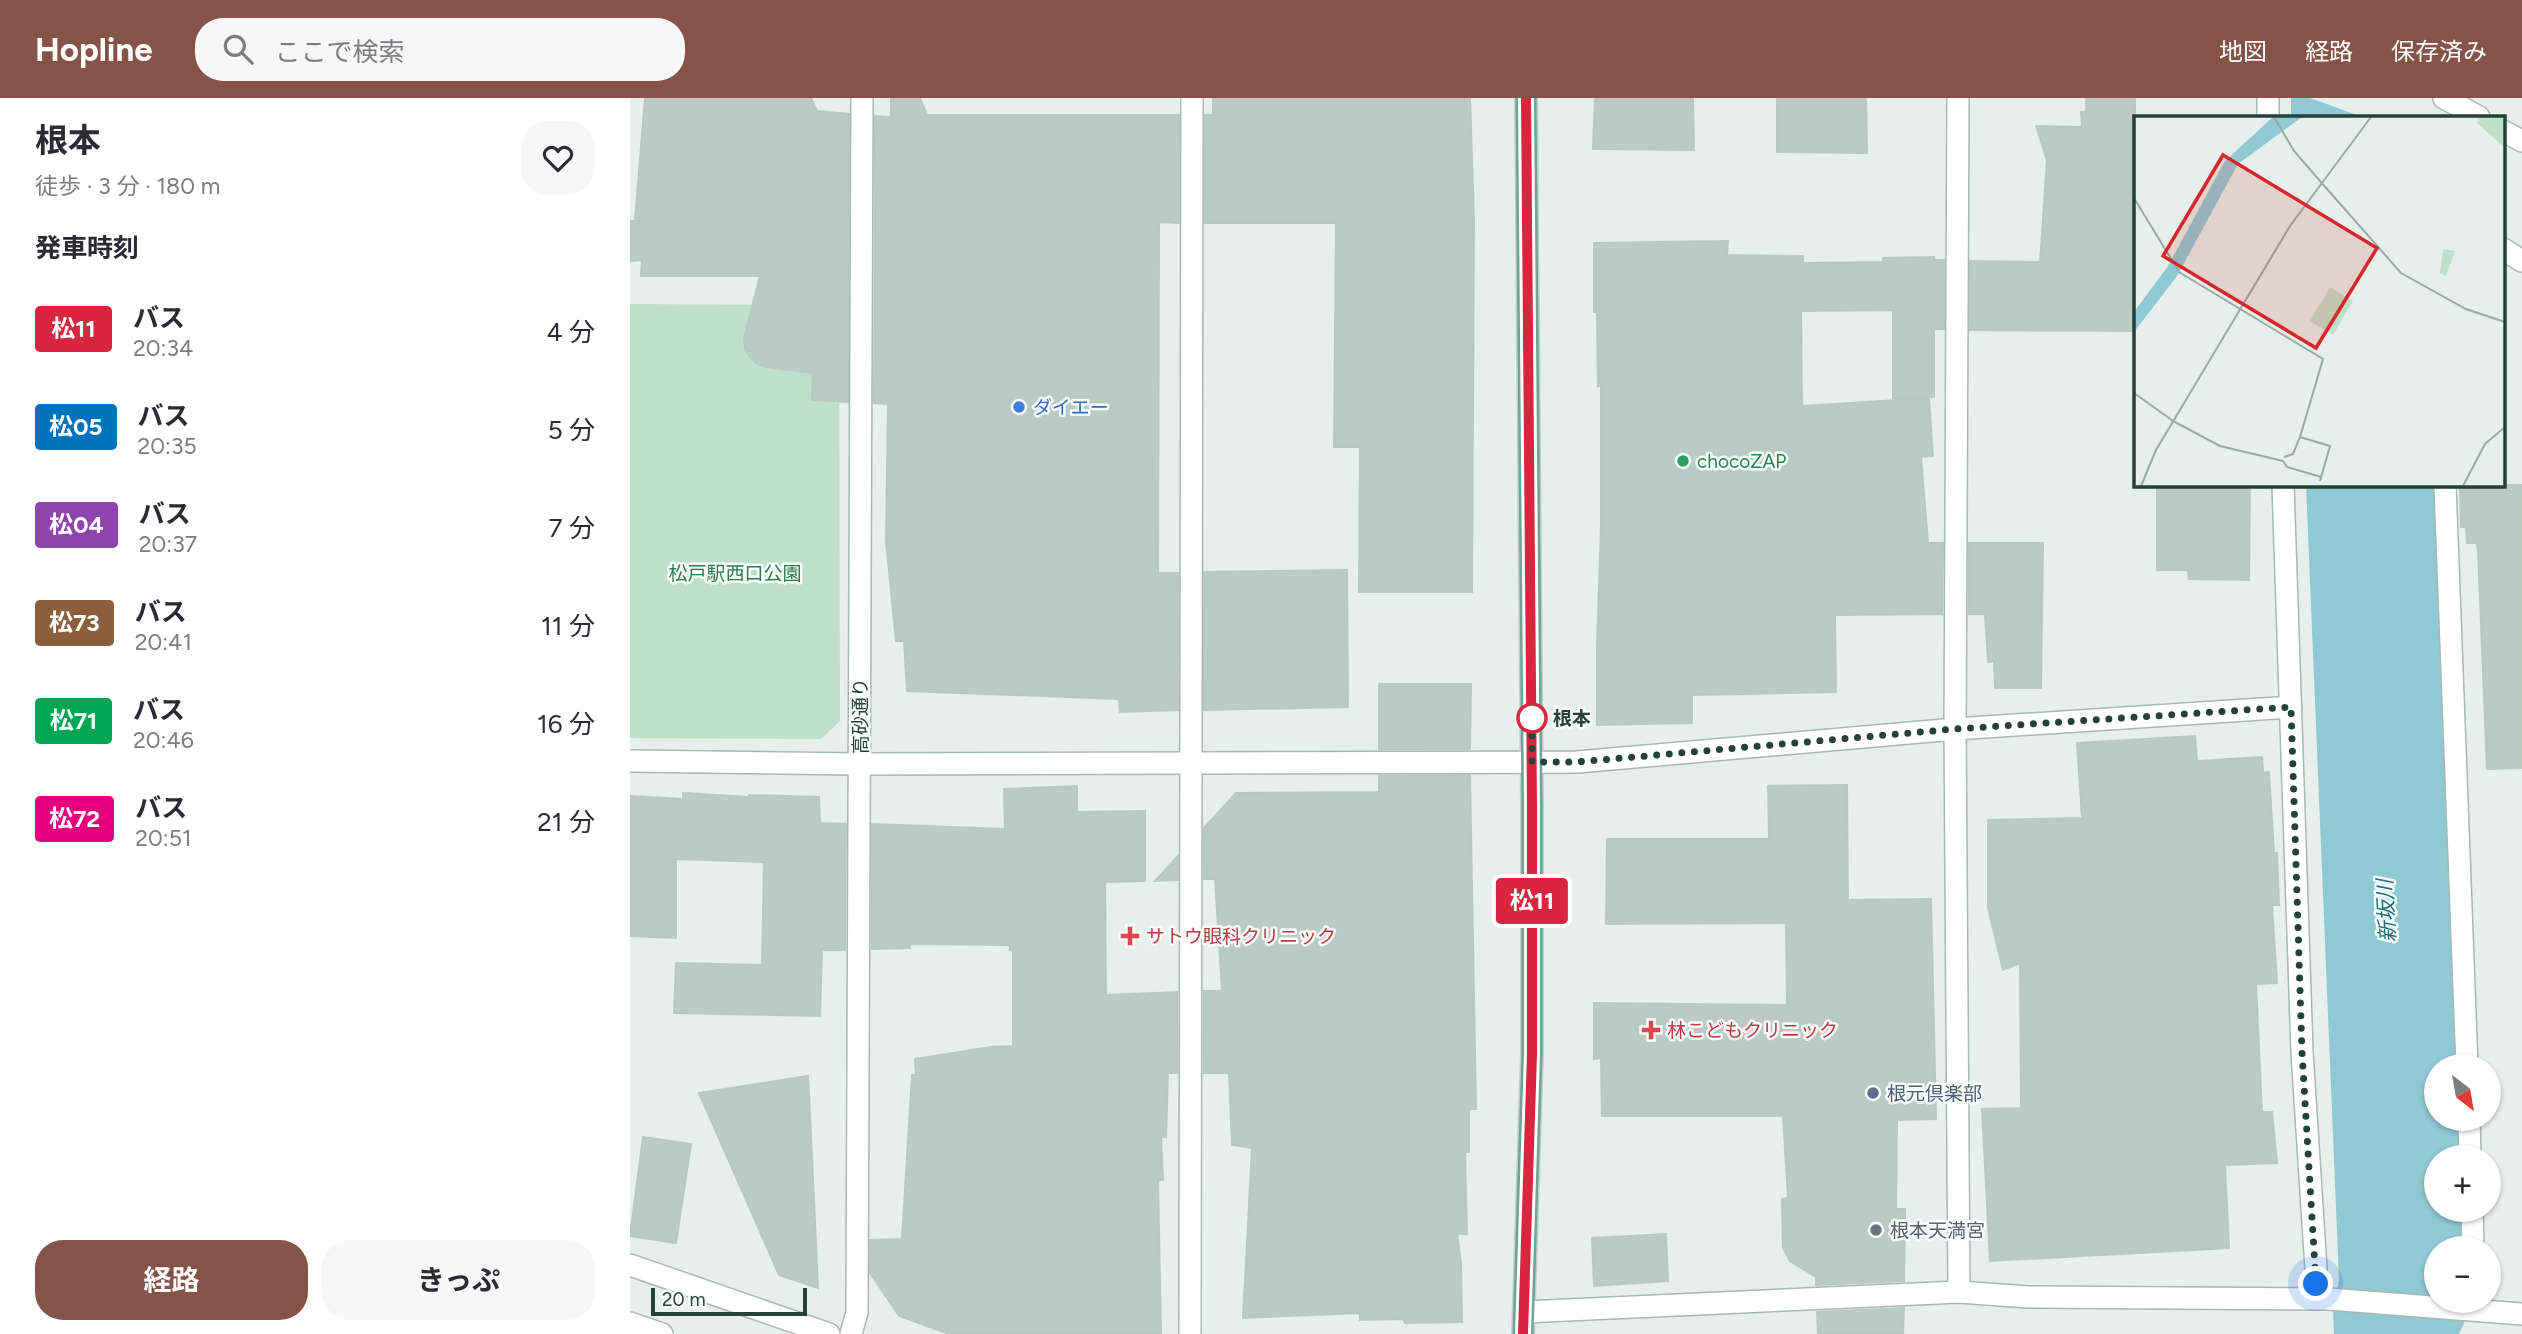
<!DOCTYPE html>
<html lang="ja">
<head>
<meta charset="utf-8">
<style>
	:root { --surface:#fff; --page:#f7f7f7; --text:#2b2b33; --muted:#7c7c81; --accent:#855347 }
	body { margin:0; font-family:Figtree,"Noto Sans JP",sans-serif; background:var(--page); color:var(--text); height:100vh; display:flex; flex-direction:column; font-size:26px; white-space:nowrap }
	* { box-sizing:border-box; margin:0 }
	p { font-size:23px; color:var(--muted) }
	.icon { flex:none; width:38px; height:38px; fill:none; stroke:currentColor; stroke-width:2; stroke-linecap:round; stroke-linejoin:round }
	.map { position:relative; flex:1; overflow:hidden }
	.sheet { display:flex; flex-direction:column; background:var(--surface); width:630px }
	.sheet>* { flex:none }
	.badge { padding:0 14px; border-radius:5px; font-size:24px; line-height:46px }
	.needle { width:46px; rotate:149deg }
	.tools { position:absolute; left:1794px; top:956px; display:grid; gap:14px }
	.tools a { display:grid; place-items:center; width:77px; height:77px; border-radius:50%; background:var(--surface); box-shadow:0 2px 5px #0004; font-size:35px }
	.scale { position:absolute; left:21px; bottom:18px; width:156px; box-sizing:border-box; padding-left:7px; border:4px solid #24423a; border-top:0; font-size:19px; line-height:24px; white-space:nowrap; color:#24423a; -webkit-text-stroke:5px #f7fbf9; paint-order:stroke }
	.you { position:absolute; width:35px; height:35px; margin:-18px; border:5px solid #fff; border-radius:50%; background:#1a73e8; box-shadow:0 0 0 10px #1a73e833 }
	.map>.badge { position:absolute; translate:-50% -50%; box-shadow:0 0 0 4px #fff }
	h2 { padding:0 35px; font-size:26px; line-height:63px }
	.round { display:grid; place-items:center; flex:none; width:74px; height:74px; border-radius:28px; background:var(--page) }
	.head { display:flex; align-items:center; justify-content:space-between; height:119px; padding:0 35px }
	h1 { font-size:33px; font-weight:700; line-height:52px }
	.action { display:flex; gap:14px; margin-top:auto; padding:14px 35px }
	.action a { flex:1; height:80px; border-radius:28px; background:var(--accent); color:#fff; font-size:28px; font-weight:700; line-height:80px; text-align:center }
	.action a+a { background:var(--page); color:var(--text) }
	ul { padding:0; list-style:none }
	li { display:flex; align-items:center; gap:21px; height:98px; padding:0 35px }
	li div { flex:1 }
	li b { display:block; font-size:26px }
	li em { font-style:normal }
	li .badge { min-width:77px; font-weight:700; text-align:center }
	header { display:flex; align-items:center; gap:42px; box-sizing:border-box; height:98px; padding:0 35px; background:var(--accent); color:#fff }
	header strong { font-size:33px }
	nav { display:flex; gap:38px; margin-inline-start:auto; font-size:24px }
	.search { width:490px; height:63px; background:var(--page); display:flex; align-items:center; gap:18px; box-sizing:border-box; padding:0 24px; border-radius:28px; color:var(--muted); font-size:26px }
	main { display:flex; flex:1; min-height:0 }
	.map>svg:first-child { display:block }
</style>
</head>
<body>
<header>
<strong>Hopline</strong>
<div class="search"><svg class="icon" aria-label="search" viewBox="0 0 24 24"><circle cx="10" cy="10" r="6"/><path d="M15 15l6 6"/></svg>ここで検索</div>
<nav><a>地図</a><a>経路</a><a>保存済み</a></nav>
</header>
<main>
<section class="sheet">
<div class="head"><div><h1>根本</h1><p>徒歩 · 3 分 · 180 m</p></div><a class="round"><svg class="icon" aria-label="heart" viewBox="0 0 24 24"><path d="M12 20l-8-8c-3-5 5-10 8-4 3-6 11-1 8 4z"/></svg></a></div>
<h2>発車時刻</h2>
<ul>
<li><span class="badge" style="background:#d7263d;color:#fff">松11</span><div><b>バス</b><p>20:34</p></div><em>4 分</em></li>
<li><span class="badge" style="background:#0072bc;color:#fff">松05</span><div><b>バス</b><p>20:35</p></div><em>5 分</em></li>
<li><span class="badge" style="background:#8e44ad;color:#fff">松04</span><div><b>バス</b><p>20:37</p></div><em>7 分</em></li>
<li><span class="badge" style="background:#8b5e3c;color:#fff">松73</span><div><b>バス</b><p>20:41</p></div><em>11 分</em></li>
<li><span class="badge" style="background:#00a651;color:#fff">松71</span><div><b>バス</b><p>20:46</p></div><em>16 分</em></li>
<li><span class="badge" style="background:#e6007e;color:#fff">松72</span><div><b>バス</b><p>20:51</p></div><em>21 分</em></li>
</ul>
<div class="action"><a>経路</a><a>きっぷ</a></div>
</section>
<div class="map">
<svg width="1892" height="1236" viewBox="0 0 1892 1236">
	<rect width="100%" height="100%" fill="#e6efeb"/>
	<path fill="#bfe0c8" d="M0,206L209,207L210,623L191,641L0,640Z"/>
	<g fill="#8ec9d4">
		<path d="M1661,0H1791L1792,19H1661Z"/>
		<path d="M1676,387H1805L1827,968H1806V1020H1830L1832,1059H1806V1111H1834L1836,1150H1806V1202H1837L1834,1225L1829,1236H1704L1703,1212L1709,1182Z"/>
	</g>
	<path fill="#e6efeb" d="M1680,0H1793L1795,19H1732Z"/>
	<g fill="#bbcac4" stroke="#b8c9c2" stroke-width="2">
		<path d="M15,0H181L187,13L219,16L218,304L182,302L183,275L136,269L127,266L120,259L115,251L114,240L130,178H11L12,162L0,163L1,123H5Z"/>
		<path d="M261,0H290L297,17H549V125L529,124L528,475H548V612L490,614L489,601L277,593L274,543H266L256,443L258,306L244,305L245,18L261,19Z"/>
		<path d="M583,0H840L844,122L842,494H729L730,349H704L706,125H575V17H583Z"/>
		<path d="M965,0H1063L1064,52L963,51Z"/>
		<path d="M1147,0H1236L1237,55L1147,54Z"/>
		<path d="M1456,0H1505V233L1340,232V163L1410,164L1417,62L1406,28L1452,29L1451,14H1456Z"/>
		<path d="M1098,143L1097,157L1173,158V165L1253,164V160L1304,159V162H1314V231H1304V299L1263,300V212L1171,213L1172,308L1299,300L1303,358L1291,359L1298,445H1313L1312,516L1205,517L1206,594L1062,597V625L967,627V550L971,427V288H968L967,214H964V145Z"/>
		<path d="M1527,387H1620L1619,482L1559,481L1558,472H1527Z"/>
		<path d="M1830,387H1892V670L1857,671L1848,453L1847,445H1837L1836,429H1831Z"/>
		<path d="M1339,445H1413L1411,590H1365L1364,563L1358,564L1355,516H1339Z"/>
		<path d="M717,472L718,609L574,612V474Z"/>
		<path d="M749,586H841L840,651H749Z"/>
		<path d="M1565,638L1567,663L1632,659L1633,675L1639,674L1644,755H1647L1649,807H1642L1647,885L1626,886L1632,1014H1642L1647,1065L1595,1067L1599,1150L1360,1163L1352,1011L1391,1010L1390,865L1373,872L1358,810V722L1452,720L1447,645Z"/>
		<path d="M840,677L846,1011H839V1054H835L837,1136H827L831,1165L832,1224L775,1225L773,1221L730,1222V1215L613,1220L622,1050L602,1047L599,975H574V893H592L585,781H574V730L606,695L749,694V678Z"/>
		<path d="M1217,687L1218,802L1301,801L1306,1021L1267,1022L1266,1111H1275L1274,1183L1186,1187V1179L1160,1163L1153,1150L1152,1101L1158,1100L1153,1018H972L971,960L964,961V905L1157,907L1156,825L976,826L977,741H1139L1138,688Z"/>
		<path d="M447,688V714L515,713V783L475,784L476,897L547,894V975H538L536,1039H531L533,1082H528L531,1236H319L269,1218L240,1175V1142L272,1141L282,977H286L285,961L361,949L383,948V852H380V847L280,846V850L242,851V726L375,731L374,691Z"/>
		<path d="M53,695L119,699V697L189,699L190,725L216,726L215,852H192L190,918L44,915L46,865L132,867L134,764L46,761V840L0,838V698L53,701Z"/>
		<path d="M548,758V782L525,783Z"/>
		<path d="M178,978L180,1016L188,1190L149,1177L69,995Z"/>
		<path d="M13,1039L61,1046L46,1145L0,1138Z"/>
		<path d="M1036,1136L1038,1183L964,1188L962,1140Z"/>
		<path d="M1274,1210L1273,1236H1188L1187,1214Z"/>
	</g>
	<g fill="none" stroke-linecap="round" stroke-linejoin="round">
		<g stroke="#a8b8b2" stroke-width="24">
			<g id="minor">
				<path d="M1328,0L1325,631L1329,1194"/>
				<path d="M1638,0V19"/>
				<path d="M1814,0L1849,19"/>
				<path d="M1873,33L1892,43"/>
				<path d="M1873,151L1892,163"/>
				<path d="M1653,387L1672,954L1686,1171V1201"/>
				<path d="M1815,387L1837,968"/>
				<path d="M0,663L230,666L947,664L1325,631L1661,609"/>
				<path d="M1839,1020L1840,1059"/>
				<path d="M1842,1111L1843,1150"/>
				<path d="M0,1167L199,1236"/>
				<path d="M894,1214L1329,1194L1398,1199L1699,1201L1892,1216"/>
				<path d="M0,1225L32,1236"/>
				<path d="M221,1236L227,1214L232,0"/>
				<path d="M560,1236L562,0"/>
			</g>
		</g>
		<g stroke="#c2cac8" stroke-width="24">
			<path id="major" d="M893,1236L902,955V707L896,0"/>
		</g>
		<use href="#minor" stroke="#fff" stroke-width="21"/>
		<use href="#major" stroke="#6aa596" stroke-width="21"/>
	</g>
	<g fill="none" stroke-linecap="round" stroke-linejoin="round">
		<g stroke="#fff" stroke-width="16">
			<path id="line" d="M893,1236L902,956V707L896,0"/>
		</g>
		<use href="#line" stroke="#d7263d" stroke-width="10"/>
		<path stroke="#24423a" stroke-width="7" stroke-dasharray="0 12.6" d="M902,620V610V664H947L1325,631L1661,609L1672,954L1686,1186"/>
	</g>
	<circle fill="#3f7fe0" stroke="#f7fbf9" stroke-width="2.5" cx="389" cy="309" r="7"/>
	<circle fill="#2e9e5b" stroke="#f7fbf9" stroke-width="2.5" cx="1053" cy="363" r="7"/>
	<circle fill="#fff" stroke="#d7263d" stroke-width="3.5" cx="902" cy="620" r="14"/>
	<g fill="#e0444e" stroke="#f7fbf9" stroke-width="2.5">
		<path d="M496.5 827.5h7v7h7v7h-7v7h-7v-7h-7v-7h7z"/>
		<path d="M1017.5 921.5h7v7h7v7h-7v7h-7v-7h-7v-7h7z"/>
	</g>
	<circle fill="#5c6f8a" stroke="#f7fbf9" stroke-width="2.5" cx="1243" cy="995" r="7"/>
	<circle fill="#6b7280" stroke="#f7fbf9" stroke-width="2.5" cx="1246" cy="1132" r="7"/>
	<g text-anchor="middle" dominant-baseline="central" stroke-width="5" stroke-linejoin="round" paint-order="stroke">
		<g font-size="19" fill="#366cbe" stroke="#f7fbf9" text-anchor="start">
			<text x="403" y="309">ダイエー</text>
		</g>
		<g font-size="19" fill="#27864d" stroke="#f7fbf9" text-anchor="start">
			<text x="1067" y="363">chocoZAP</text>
		</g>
		<g font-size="19" fill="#2d7a4b" stroke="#f7fbf9">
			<text x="105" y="475">松戸駅西口公園</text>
		</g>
		<g font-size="19" fill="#24423a" stroke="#f7fbf9">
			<text transform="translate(230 618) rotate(-90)">高砂通り</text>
		</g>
		<g font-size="19" font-weight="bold" fill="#24423a" stroke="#f7fbf9" text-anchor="start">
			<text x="923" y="620">根本</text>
		</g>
		<g font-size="19" fill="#be3a42" stroke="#f7fbf9" text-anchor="start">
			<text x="516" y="838">サトウ眼科クリニック</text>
			<text x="1037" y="932">林こどもクリニック</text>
		</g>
		<g font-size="19" fill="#4e5e75" stroke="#f7fbf9" text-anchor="start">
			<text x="1257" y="995">根元倶楽部</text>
		</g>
		<g font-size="19" fill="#5b616d" stroke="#f7fbf9" text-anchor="start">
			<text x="1260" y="1132">根本天満宮</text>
		</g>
		<g font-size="21" font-style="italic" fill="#1c6f80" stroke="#f7fbf9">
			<text transform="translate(1756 813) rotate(-93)">新坂川</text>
		</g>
	</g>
	<g transform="translate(1504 18)">
		<rect width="371" height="371" fill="#e6efeb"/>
		<path d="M344,1H371V32L343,7ZM309,133L321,135L312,160L306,157ZM196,171L219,185L199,219L176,205Z" fill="#bfe0c8"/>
		<path d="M139,1H168L104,48L43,160L0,216V196L34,150L91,45Z" fill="#8ec9d4"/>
		<path fill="none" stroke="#98aaa4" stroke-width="2" d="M140,1L160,35L186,65M186,65L267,157L332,193L371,206M0,82L45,156L189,243L166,321L159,338L150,341M0,277L39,305M39,305L86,330L149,345M166,321L196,330L186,365M149,345L153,351L187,361M7,370L22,334L156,110L237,1M329,370L351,328L371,311"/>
		<path fill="#d62828" fill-opacity="0.15" stroke="#d62828" stroke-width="3.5" d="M89,39L243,132L182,232L29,140Z"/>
		<rect width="371" height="371" fill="none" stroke="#24423a" stroke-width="3.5"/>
	</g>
</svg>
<div class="tools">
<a><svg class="needle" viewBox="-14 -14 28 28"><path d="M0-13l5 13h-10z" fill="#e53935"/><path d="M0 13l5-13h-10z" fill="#7c7c81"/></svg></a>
<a>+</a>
<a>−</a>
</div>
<div class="scale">20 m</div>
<div class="you" style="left:1686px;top:1186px"></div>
<b class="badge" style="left:902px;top:803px;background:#d7263d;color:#fff">松11</b>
</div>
</main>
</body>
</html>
